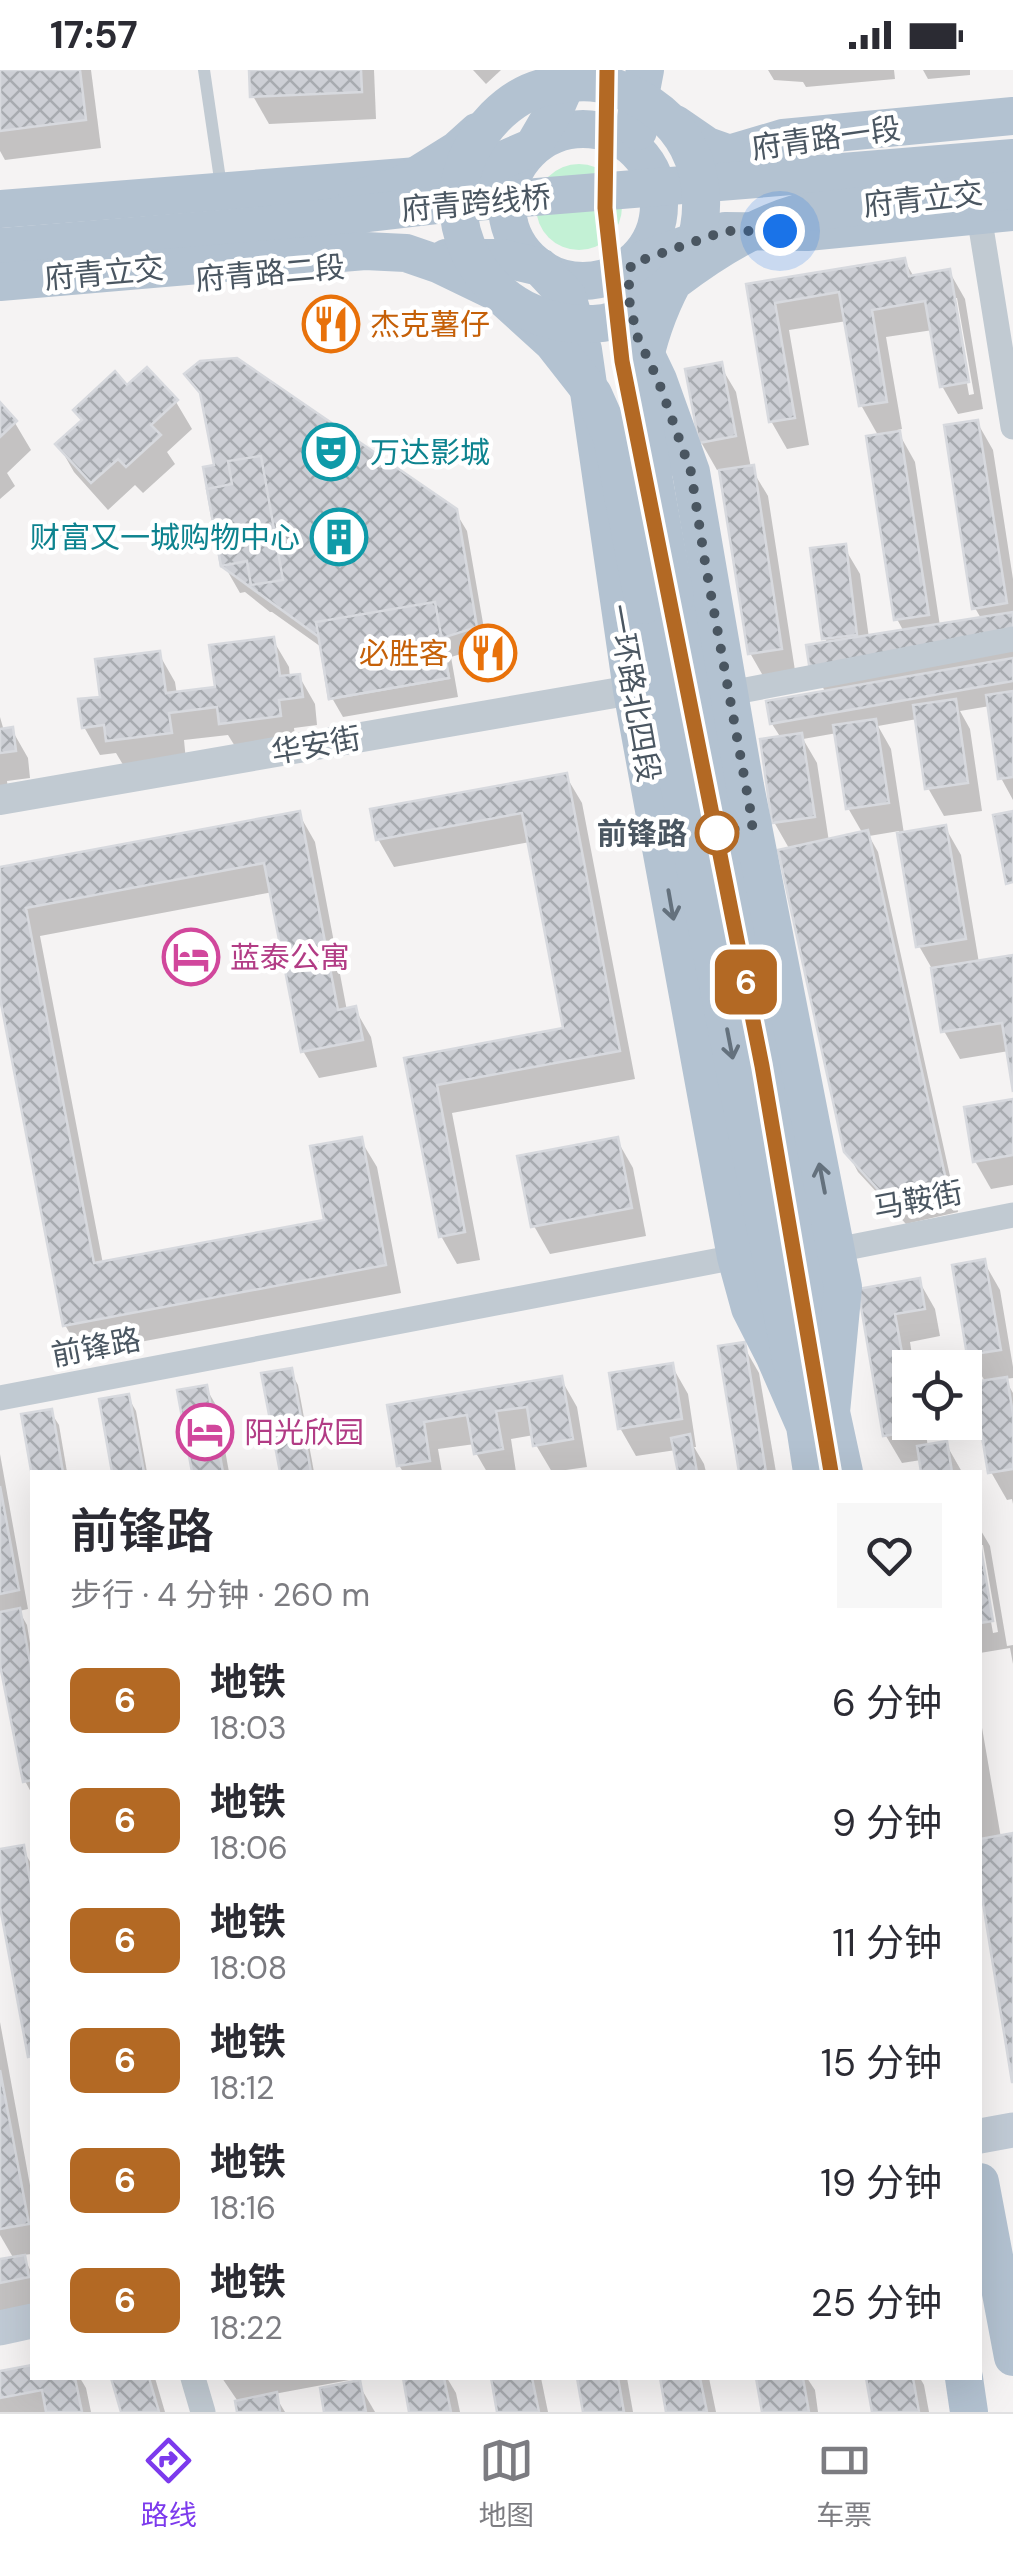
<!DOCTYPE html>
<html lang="zh">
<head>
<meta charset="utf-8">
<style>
	:root { --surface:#fff; --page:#f7f7f7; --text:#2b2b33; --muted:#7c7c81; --line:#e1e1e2; --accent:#7c3aed }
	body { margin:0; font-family:"DM Sans","Noto Sans SC",sans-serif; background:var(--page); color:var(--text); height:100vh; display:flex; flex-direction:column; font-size:38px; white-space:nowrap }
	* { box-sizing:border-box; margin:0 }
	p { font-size:32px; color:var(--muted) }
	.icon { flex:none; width:55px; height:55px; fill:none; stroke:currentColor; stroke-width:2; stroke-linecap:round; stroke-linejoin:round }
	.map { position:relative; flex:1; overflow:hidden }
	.side { position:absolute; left:30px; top:1400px; width:952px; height:910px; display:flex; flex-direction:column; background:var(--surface); border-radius:0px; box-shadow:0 10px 40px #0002 }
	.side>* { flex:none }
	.badge { padding:0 20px; border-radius:15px; font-size:35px; line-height:65px }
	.fabs { position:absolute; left:892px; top:1280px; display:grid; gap:20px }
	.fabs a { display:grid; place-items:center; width:90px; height:90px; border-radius:0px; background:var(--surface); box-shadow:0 10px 40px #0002; font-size:50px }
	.you { position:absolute; width:50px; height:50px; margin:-25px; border:8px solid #fff; border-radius:50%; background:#1a73e8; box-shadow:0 0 0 15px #1a73e833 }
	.map>.badge { position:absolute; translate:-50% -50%; box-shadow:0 0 0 5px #fff }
	.round { display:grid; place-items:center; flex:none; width:105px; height:105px; border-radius:0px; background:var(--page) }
	.summary { display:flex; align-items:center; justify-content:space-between; height:170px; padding:0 40px }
	h1 { font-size:48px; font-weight:600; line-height:75px }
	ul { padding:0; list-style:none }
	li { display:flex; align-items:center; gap:30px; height:120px; padding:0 40px }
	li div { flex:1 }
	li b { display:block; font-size:38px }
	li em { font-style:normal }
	li .badge { min-width:110px; font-weight:700; text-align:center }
	.status { display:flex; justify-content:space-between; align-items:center; height:70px; padding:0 50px; background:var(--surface); direction:ltr }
	.status svg { height:28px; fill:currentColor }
	.tabs { display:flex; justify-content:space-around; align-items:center; height:140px; border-top:2px solid var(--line); background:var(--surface); font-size:28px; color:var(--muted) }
	.tabs a { display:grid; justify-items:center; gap:5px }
	.tabs .current { color:var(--accent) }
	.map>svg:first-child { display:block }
</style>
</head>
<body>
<div class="status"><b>17:57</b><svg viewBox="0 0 49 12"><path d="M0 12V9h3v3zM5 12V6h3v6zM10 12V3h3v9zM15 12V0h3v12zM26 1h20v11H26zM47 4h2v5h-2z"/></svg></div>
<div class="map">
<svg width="1013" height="2342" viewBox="0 0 1013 2342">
	<defs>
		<pattern id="building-cross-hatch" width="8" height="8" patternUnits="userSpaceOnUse" patternTransform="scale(2.5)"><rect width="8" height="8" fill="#cdcfd5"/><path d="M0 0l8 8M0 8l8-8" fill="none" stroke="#a8abb0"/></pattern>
	</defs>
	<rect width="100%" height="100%" fill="#f5f3f3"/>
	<circle fill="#c3f1d5" cx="579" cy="137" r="43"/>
	<g fill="#0003" fill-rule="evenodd">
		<path d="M0,0H91L101,78L5,90L0,81Z"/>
		<path d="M251,0H374L376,49L269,54L253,26Z"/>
		<path d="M473,0H501L486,14Z"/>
		<path d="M768,0H894L895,9L806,17L803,12L774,10Z"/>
		<path d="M923,0H970V5L928,9Z"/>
		<path d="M904,190L914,207L949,201L965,229L983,339L958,344L942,316L933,260L886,267L902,359L897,360L915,392L940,556L982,550L975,538L977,352L993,380L1013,509V730L1001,708L990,636L960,641L970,659L982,741L944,746L928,718L917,649L878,656L891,679L904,764L945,757L961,785L979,893L1013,888V1006L1009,981L960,989L944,961L935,904L919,876L899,761L869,766L878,782L958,1142L906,1154L858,1102L847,1081L790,780L774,752L781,668L772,654L826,623L813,600L828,574L825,568L844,477L860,504L869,568L904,562L897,549L879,367L861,335L847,251L789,260L809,375L787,379L771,351L749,216ZM952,228H957L974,324L969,325ZM837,663L848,738L863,764L829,772L817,693L803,669Z"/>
		<path d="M720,295L736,322L751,398L768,426L796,607L766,611L750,583L722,399L717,400L701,372Z"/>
		<path d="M187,304L455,441L467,461L487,576L451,587L458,627L343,647L332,628L324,579L272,542H270L245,522L240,523L224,495L217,397L204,330Z"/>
		<path d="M127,318L176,332L192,359L167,382L175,394L143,423L135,415L108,440L74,402L58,374L83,352L76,341Z"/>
		<path d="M0,336L15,353L31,380L7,403L15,416L0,429Z"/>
		<path d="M273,570L289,597L290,608L299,606L315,634L317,655L294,658L296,674L238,681L228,665L184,670L186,691L125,698L116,683L100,685L84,657L102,629L159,584L175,612L177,625L217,620Z"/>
		<path d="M0,647L4,661L12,660L28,688L30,708L7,711L9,727L0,728Z"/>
		<path d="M566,706L582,733L635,1009L452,1043L480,1190L457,1194L441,1166L407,990L566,960L530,772L394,797L378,769Z"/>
		<path d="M299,744L315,772L347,941L355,939L371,967L377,997L319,1008L303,981L273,822L40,866L103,1194L327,1152L360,1069L377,1097L401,1223L81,1283L65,1255L0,914V800Z"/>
		<path d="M1013,1032V1115L991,1119L975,1091Z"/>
		<path d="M617,1070L633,1098L646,1166L550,1184L534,1156Z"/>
		<path d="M984,1192L1000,1220L1013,1297V1308L1005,1309L1013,1323V1434L1012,1429L1007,1430L991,1402L986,1313L969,1284Z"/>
		<path d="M919,1211L935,1239L940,1266L910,1272L914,1298H910V1352H924L928,1377L946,1374L962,1402H924L921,1390L902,1393L886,1366L860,1221Z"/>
		<path d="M743,1275L759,1303L776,1402H742L721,1278Z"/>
		<path d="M672,1296L688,1324L696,1377H694L704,1394L706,1402H681L676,1380L636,1386L620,1358Z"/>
		<path d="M290,1301L298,1315L314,1402H282L264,1305Z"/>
		<path d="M561,1309L577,1337L587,1397L552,1402L536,1375L534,1365L511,1369L516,1402H487L476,1383L475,1374L438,1379L442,1402H403L399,1395L389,1337Z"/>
		<path d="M206,1318L217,1337L229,1402H194L180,1322Z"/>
		<path d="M128,1327L136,1341L147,1402H115L102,1331Z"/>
		<path d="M50,1341L59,1355L67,1402H34L24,1346Z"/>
		<path d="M0,1384L28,1539L19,1541L27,1555L32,1585V1724L25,1711L0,1582Z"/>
		<path d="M980,1459L990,1476L1007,1576L1013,1575V1594L1010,1578L980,1583V1489L993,1563L998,1562L983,1475H980Z"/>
		<path d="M980,1646L1001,1768L1013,1766V2001L980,1799Z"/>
		<path d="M22,1778L32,1795V1989L0,1823V1782Z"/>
		<path d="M0,1952L32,2126V2184L22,2185L32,2203V2237L0,2243V2192L14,2189L0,2165Z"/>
		<path d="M32,2298V2308H80L86,2318L91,2342H0V2304Z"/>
		<path d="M114,2308H155L165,2342H123Z"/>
		<path d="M222,2308H360L274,2324L285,2342H240L237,2330Z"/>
		<path d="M405,2308H447L456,2323L460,2342H412Z"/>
		<path d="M494,2308H541L548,2342H500Z"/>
		<path d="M579,2308H627L633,2342H586Z"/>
		<path d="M662,2308H709L716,2342H669Z"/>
		<path d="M758,2308H807L815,2320L818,2342H764Z"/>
		<path d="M869,2308H920L924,2315L929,2342H875Z"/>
		<path d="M358,2313L375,2342H327Z"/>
	</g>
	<g fill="url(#building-cross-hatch)" stroke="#d7d9de" stroke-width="2.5">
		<path d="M0,0H80L86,50L0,61Z"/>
		<path d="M249,0H361L362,22L250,27Z"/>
		<path d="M905,188L909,206L950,199L969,312L940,317L925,231L872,240L887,332L859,336L839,222L775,233L795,348L769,352L746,214Z"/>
		<path d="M237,288L457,439L477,557L442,568L449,608L329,629L319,567L221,496L203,397L214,395L200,323L184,304L200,291Z"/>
		<path d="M722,292L736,366L699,373L685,299Z"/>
		<path d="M147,297L178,330L151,355L161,365L126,397L118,389L91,413L55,374L82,350L73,340L115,301L127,315Z"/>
		<path d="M0,332L17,351L0,367Z"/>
		<path d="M978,350L1007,533L972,539L944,355Z"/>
		<path d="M900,361L929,545L894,550L866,366Z"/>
		<path d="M261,386L283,510L251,515L247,491L221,496L207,419L232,414L228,391Z"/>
		<path d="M754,395L782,579L748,584L719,400Z"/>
		<path d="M846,474L857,565L822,569L810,478Z"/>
		<path d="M435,532L449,608L329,629L316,552Z"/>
		<path d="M1013,542V568L810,601L806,575Z"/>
		<path d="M274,567L280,606L300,604L303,627L279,630L281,646L219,654L217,637L169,643L172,663L106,671L104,655L82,658L78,629L100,627L95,589L160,581L166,623L215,617L209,575Z"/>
		<path d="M1013,588V611L770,654L766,631Z"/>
		<path d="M1013,621V707L998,709L986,625Z"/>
		<path d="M956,629L968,713L925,719L913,635Z"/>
		<path d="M876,649L889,733L846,739L833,655Z"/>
		<path d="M13,657L16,681L0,683V659Z"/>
		<path d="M802,663L815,747L772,753L760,669Z"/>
		<path d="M567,703L620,981L437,1015L465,1162L439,1167L404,988L563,958L522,743L376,770L370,739Z"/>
		<path d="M300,741L338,940L356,936L363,970L301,982L264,793L26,838L94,1193L324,1150L310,1076L362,1067L386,1195L63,1256L0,928V797Z"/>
		<path d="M1013,741V812L1006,814L993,745Z"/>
		<path d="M946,755L966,869L916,877L897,763Z"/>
		<path d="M868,760L949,1123L893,1136L844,1082L778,780Z"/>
		<path d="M1013,885V1022L1002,953L941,962L931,898Z"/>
		<path d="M1013,1029V1085L973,1092L964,1037Z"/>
		<path d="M618,1067L632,1138L531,1157L517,1086Z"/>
		<path d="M985,1189L1001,1280L967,1285L952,1195Z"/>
		<path d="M920,1208L925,1239L895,1244L910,1327V1352H915L916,1361L883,1366L858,1219Z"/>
		<path d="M745,1272L766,1402H739L718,1276Z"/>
		<path d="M673,1293L682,1349L618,1359L609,1303Z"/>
		<path d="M292,1298L311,1402H280L261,1303Z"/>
		<path d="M562,1306L573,1369L533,1376L527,1337L496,1341L503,1379L474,1384L467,1345L424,1352L430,1391L397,1396L387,1335Z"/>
		<path d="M1007,1307L1013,1344V1399L988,1403L973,1312Z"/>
		<path d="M207,1315L223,1402H192L177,1320Z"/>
		<path d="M129,1324L144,1402H112L99,1329Z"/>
		<path d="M52,1339L63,1402H32V1406L21,1344Z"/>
		<path d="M690,1364L697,1402H678L671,1368Z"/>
		<path d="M947,1371L952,1402H921L917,1376Z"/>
		<path d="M0,1416L19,1520L0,1524Z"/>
		<path d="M980,1473L993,1551L980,1553Z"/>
		<path d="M20,1538L32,1603V1710L23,1712L0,1595V1542Z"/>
		<path d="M1013,1763V2012H1012L980,1815V1769Z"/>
		<path d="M24,1775L32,1821V1986L28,1987L0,1837V1779Z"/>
		<path d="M0,2000L29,2154L0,2159Z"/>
		<path d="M25,2185L29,2207L0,2213V2189Z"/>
		<path d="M32,2295V2308H75L82,2342H46L42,2320L0,2328V2301Z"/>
		<path d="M111,2308H149L159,2342H121Z"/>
		<path d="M403,2308H444L451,2342H409Z"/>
		<path d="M491,2308H532L539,2342H497Z"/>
		<path d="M577,2308H618L624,2342H583Z"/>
		<path d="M660,2308H700L707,2342H666Z"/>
		<path d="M756,2308H803L809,2342H762Z"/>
		<path d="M866,2308H913L919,2342H872Z"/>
		<path d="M360,2310L366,2342H324L320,2318Z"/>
		<path d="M277,2322L280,2342H237L235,2331Z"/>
	</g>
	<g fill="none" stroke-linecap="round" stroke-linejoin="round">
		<path stroke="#c1cad2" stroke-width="12" d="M204,0L221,116"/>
		<g stroke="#c1cad2" stroke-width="25">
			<path d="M979,145L1013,357"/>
			<path d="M730,623L1013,569"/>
			<path d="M836,1180L1013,1145"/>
			<path d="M0,1328L736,1187"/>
			<path d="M193,2308L203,2342"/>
		</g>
		<path stroke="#c1cad2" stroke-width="30" d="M0,730L632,620"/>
		<g stroke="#c1cbd6" stroke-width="35">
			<path d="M980,2066L1013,2060"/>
			<path d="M0,2258L32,2251"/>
		</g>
		<g stroke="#b3c2d1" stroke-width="38">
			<circle cx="583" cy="135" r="76"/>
			<path d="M638,61L636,47L645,0"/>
			<path d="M729,84L783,68L1013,46"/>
			<path d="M0,139L443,104L489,96L533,77L554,41L572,0"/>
			<path d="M446,188H502L540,197L567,226L583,280L632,620L736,1187L750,1238L774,1285L805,1356L812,1402"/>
			<path d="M675,528L823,1306"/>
			<path d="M644,535L792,1293"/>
			<path d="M844,1402L831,1342L843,1217L745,716L691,402L658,310L637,266L628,225L631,194L725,161L807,162L1013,142"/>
			<path d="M980,2112L1013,2287"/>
			<path d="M964,2308L969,2342"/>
		</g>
		<g stroke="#b3c2d1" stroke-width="38">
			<path d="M675,54L707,76L741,88L781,89"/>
			<path d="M357,129L401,115L457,80L477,62"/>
			<path d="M0,177L258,156L438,135L1013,88"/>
			<path d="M0,212L365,181L406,183L438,194L498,223L553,273L593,324L612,367L644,535"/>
			<path d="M675,528C667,484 659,439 651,394C647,368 637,330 641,305C647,273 658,240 673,212C679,201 688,191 693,180C705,147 704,108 688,77C672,46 644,28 613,17C592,9 568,12 546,17C527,21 509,33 495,47C410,135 484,267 603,253C633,249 651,229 673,212C711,183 753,156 798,143L1013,120"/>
		</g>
	</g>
	<defs><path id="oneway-shaft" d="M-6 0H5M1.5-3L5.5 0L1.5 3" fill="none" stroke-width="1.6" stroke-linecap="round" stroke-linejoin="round" transform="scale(2.5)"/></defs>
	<g stroke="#64717d">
		<use href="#oneway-shaft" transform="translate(671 835) rotate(80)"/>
		<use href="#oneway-shaft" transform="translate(730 974) rotate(79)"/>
		<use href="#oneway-shaft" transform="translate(822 1108) rotate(-101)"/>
	</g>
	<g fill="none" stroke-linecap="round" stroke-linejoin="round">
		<g stroke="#fff" stroke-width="22">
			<path id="line" d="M607,0L605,138L622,291L762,996L831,1402"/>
		</g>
		<use href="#line" stroke="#b36924" stroke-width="15"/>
		<path stroke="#4a5661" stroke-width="10" stroke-dasharray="0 18" d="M717,763L753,755L705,492L691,402L658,310L637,266L628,225L631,194L725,161H780"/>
	</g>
	<defs>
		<g id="restaurant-ring" transform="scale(2.875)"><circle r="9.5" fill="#fff" stroke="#e8710a" stroke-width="1.5"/><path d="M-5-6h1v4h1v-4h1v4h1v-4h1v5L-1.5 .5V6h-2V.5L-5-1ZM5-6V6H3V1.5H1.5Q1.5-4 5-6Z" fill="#e8710a"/></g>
		<g id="theatre-ring" transform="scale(2.875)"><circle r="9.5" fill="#fff" stroke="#0f9aa8" stroke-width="1.5"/><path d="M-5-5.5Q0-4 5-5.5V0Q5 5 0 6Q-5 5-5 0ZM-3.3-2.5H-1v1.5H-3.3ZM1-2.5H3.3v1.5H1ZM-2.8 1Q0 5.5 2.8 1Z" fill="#0f9aa8"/></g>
		<g id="building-ring" transform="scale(2.875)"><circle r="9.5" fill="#fff" stroke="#0f9aa8" stroke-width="1.5"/><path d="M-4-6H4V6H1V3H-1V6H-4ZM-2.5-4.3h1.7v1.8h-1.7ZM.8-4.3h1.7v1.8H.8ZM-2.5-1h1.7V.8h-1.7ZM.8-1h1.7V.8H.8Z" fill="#0f9aa8"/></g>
		<g id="hotel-ring" transform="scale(2.875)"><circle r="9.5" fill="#fff" stroke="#d1479c" stroke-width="1.5"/><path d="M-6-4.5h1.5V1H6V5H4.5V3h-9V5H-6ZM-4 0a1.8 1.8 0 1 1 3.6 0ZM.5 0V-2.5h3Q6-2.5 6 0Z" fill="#d1479c"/></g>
	</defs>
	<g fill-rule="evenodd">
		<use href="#restaurant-ring" x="331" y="254"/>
		<use href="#theatre-ring" x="331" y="382"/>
		<use href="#building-ring" x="339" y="467"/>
		<use href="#restaurant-ring" x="488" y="583"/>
		<use href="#hotel-ring" x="191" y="887"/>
		<use href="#hotel-ring" x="205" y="1362"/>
	</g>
	<circle fill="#fff" stroke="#b36924" stroke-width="5" cx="717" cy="763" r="20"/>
	<g text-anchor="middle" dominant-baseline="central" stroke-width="9" stroke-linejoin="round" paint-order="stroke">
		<g font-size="30" fill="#4a5661" stroke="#fff">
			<text transform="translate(826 68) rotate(-8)">府青路一段</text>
			<text transform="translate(923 129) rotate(-6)">府青立交</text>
			<text transform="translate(476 133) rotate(-5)">府青跨线桥</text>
			<text transform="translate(104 203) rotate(-5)">府青立交</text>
			<text transform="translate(270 203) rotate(-5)">府青路二段</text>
			<text transform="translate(634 623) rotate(80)">一环路北四段</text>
			<text transform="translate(316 675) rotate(-10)">华安街</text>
			<text transform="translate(918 1130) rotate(-11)">马鞍街</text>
			<text transform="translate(96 1277) rotate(-11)">前锋路</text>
		</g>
		<g font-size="30" fill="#c56008" stroke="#fff" text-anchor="start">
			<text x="370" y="254">杰克薯仔</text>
			<text x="449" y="583" text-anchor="end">必胜客</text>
		</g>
		<g font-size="30" fill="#0d838f" stroke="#fff" text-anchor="start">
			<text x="370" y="382">万达影城</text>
			<text x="300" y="467" text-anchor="end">财富又一城购物中心</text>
		</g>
		<g font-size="30" font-weight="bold" fill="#4a5661" stroke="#fff" text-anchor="end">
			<text x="687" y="763">前锋路</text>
		</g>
		<g font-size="30" fill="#b23c85" stroke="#fff" text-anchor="start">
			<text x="230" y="887">蓝泰公寓</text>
			<text x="244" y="1362">阳光欣园</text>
		</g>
	</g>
</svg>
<div class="fabs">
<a><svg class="icon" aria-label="locate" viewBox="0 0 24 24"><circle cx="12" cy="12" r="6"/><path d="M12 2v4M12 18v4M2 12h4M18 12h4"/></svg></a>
</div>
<div class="you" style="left:780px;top:161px"></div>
<b class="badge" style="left:746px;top:912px;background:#b36924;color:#fff">6</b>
<section class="side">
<div class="summary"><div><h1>前锋路</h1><p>步行 · 4 分钟 · 260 m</p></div><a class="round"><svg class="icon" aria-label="heart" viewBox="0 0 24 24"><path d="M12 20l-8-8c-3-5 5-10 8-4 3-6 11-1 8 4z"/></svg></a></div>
<ul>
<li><span class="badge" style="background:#b36924;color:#fff">6</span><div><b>地铁</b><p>18:03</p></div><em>6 分钟</em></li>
<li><span class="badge" style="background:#b36924;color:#fff">6</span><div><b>地铁</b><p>18:06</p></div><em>9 分钟</em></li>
<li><span class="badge" style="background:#b36924;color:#fff">6</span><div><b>地铁</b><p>18:08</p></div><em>11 分钟</em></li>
<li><span class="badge" style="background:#b36924;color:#fff">6</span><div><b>地铁</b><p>18:12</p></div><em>15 分钟</em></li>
<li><span class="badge" style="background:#b36924;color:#fff">6</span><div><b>地铁</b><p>18:16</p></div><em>19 分钟</em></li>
<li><span class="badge" style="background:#b36924;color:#fff">6</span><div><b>地铁</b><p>18:22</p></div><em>25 分钟</em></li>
</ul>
</section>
</div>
<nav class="tabs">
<a class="current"><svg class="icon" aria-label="directions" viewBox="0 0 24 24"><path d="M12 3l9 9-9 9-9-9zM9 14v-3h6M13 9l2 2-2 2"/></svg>路线</a>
<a><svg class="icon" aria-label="map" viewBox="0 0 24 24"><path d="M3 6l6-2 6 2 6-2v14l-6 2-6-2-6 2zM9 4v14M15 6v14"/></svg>地图</a>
<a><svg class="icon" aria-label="tickets" viewBox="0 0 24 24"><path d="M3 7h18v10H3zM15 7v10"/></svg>车票</a>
</nav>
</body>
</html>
